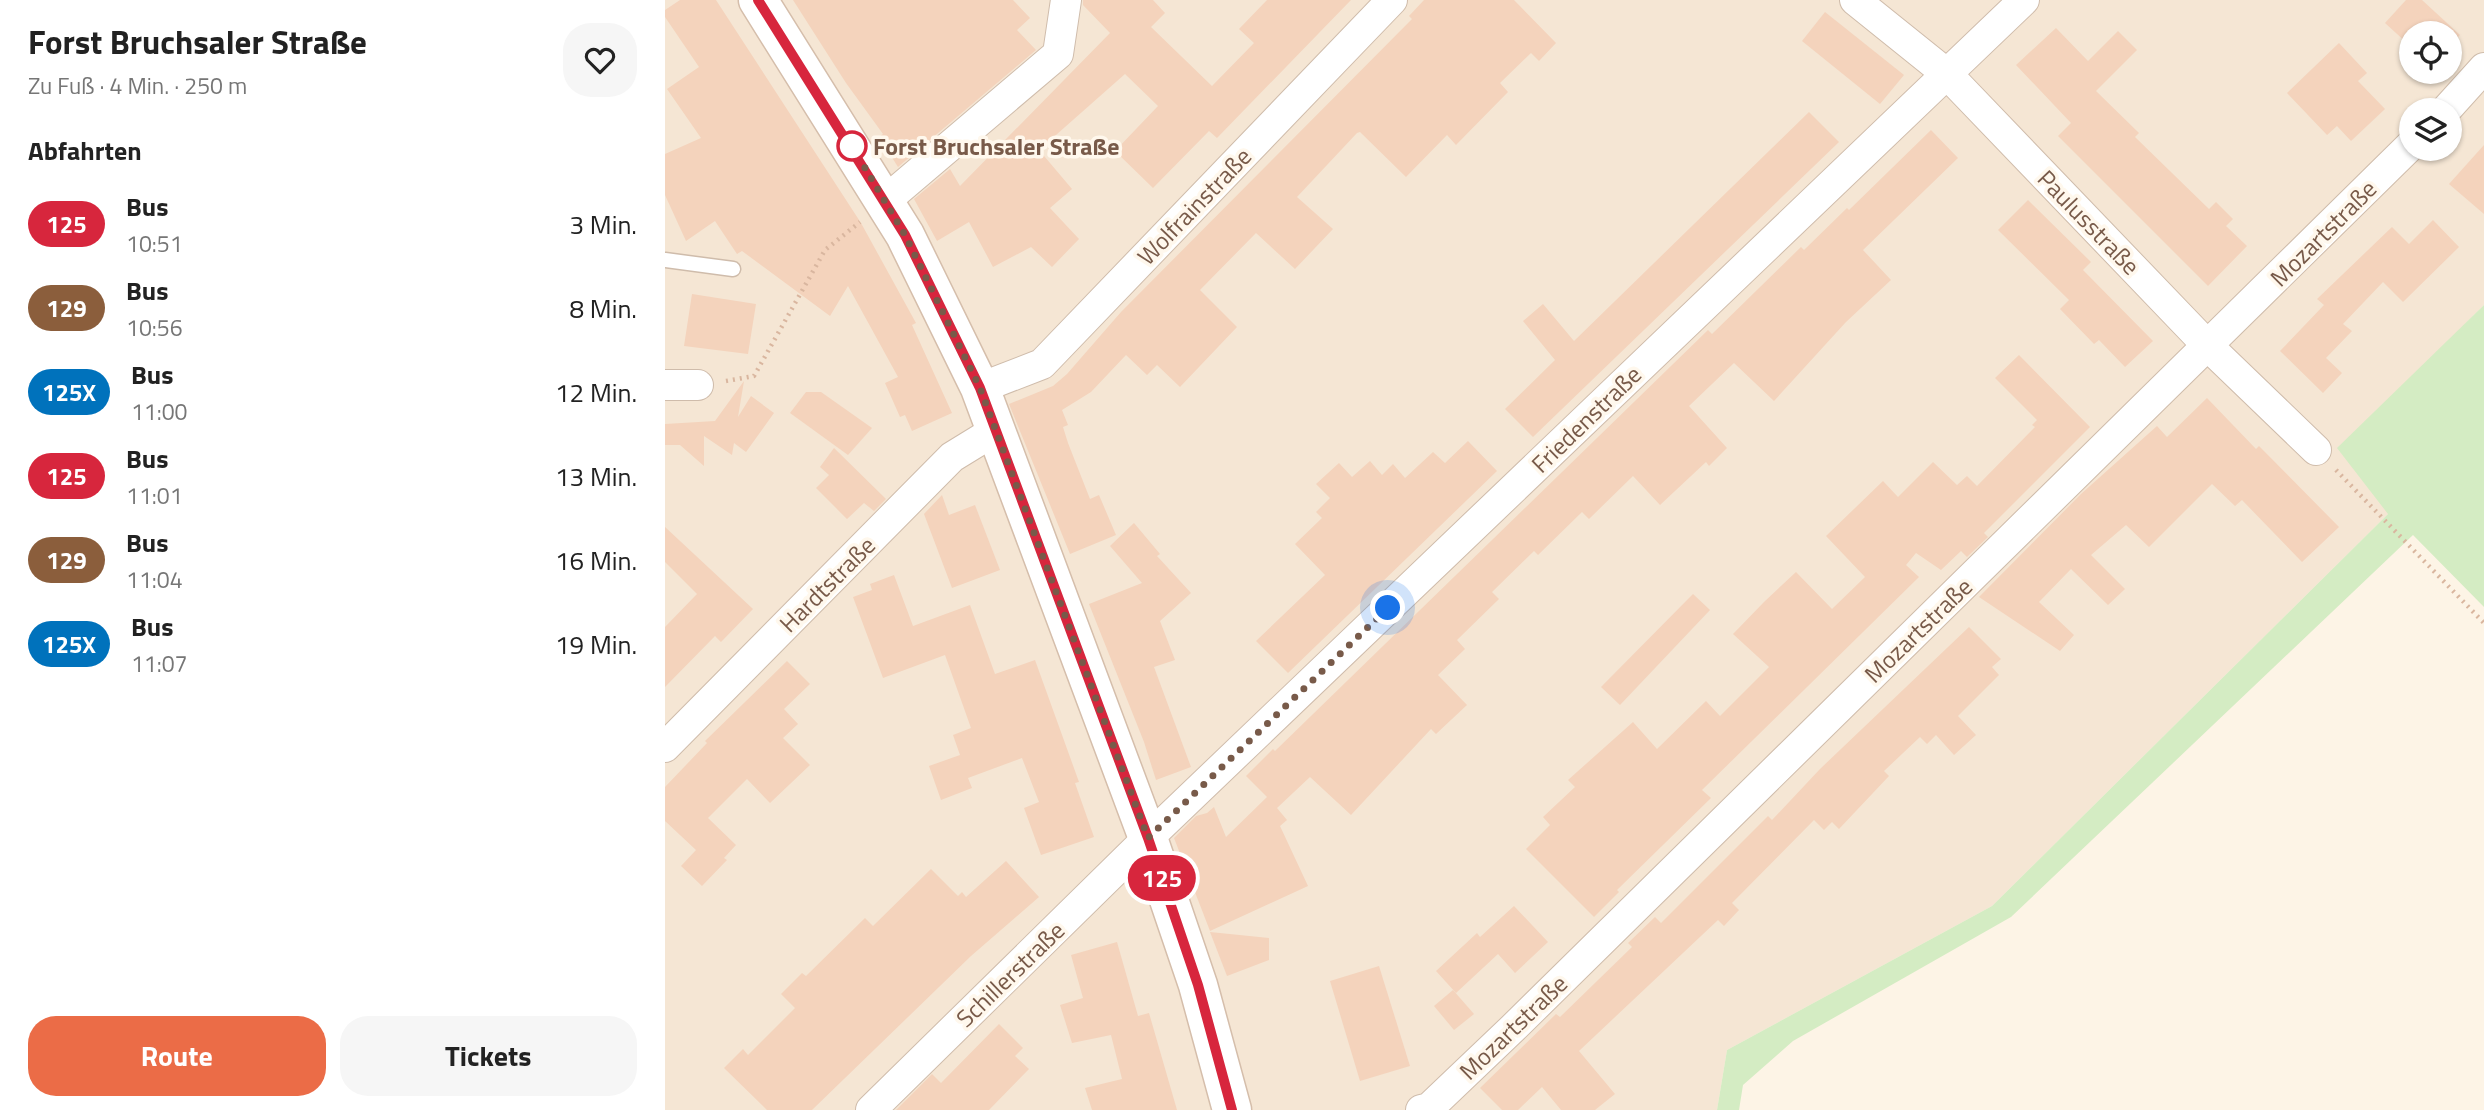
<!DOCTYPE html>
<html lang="de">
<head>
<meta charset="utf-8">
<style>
	:root { --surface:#fff; --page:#f6f6f6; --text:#222; --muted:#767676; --accent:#eb6c47 }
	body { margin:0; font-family:"Titillium Web",sans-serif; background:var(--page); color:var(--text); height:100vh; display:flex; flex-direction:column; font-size:26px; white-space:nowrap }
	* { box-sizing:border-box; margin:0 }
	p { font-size:23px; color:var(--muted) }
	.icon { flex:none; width:38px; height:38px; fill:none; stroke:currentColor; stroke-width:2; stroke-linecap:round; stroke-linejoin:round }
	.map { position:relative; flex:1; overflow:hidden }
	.sheet { display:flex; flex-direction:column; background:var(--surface); width:665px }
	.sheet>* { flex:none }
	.badge { padding:0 14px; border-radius:23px; font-size:24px; line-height:46px }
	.tools { position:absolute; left:1734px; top:21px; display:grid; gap:14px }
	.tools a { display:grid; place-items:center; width:63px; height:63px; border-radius:50%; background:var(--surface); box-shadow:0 2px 5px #0004; font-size:35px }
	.you { position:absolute; width:35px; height:35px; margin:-18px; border:5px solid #fff; border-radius:50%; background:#1a73e8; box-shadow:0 0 0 10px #1a73e833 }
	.map>.badge { position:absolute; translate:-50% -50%; box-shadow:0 0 0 4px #fff }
	h2 { padding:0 28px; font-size:26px; line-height:63px }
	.round { display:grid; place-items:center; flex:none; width:74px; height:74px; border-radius:28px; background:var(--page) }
	.head { display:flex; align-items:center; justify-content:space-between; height:119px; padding:0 28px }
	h1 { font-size:33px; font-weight:700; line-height:52px }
	.primary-button { display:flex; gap:14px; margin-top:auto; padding:14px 28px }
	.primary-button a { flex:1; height:80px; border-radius:28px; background:var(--accent); color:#fff; font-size:28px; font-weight:700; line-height:80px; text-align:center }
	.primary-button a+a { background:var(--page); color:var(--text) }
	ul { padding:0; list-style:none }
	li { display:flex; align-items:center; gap:21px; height:84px; padding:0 28px }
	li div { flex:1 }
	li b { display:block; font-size:26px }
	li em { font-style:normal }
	li .badge { min-width:77px; font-weight:700; text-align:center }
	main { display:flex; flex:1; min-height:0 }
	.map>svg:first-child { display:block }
</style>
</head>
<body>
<main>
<section class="sheet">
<div class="head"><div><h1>Forst Bruchsaler Straße</h1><p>Zu Fuß · 4 Min. · 250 m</p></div><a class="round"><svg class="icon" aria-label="heart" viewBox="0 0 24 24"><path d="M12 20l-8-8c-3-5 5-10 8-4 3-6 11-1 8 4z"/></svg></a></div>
<h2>Abfahrten</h2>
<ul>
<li><span class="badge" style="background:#d7263d;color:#fff">125</span><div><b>Bus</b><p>10:51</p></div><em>3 Min.</em></li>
<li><span class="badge" style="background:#8b5e3c;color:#fff">129</span><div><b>Bus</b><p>10:56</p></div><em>8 Min.</em></li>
<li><span class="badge" style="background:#0072bc;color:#fff">125X</span><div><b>Bus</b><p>11:00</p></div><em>12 Min.</em></li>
<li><span class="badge" style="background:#d7263d;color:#fff">125</span><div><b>Bus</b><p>11:01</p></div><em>13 Min.</em></li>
<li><span class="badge" style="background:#8b5e3c;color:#fff">129</span><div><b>Bus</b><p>11:04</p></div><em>16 Min.</em></li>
<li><span class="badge" style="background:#0072bc;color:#fff">125X</span><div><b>Bus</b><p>11:07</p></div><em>19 Min.</em></li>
</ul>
<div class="primary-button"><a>Route</a><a>Tickets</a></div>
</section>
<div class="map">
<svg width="1819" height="1110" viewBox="0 0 1819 1110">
	<rect width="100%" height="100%" fill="#fdf4e6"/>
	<path fill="#f5e6d4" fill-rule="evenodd" d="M0,0H1819V305L1800,324L1723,514L1327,906L1062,1050L1052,1110H0ZM1746,33H1785V72H1746ZM1746,110H1785V149H1746Z"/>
	<path fill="#d4ecc3" d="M1819,305V607L1748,535L1346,917L1128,1041L1078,1085L1074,1110H1052L1062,1050L1327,906L1723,514L1672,448Z"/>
	<g fill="#f4d3bc">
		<path d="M15,0H51L196,223L251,323L247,325L287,413L247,431L240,415L235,417L220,383L233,377L183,286L165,316L77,251L72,254L50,221L21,241L0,195V154L36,138L2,89L34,67L0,17V10Z"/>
		<path d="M128,0H348L365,18L352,30L371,50L233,167L214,137L218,134L181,83Z"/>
		<path d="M418,0H488L500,13L486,27L547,86L589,43L574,29L602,0H686L552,138L544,131L488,188L450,151L493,106L460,74L374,150L407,189L385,208L414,239L387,267L366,247L328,267L304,222L272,241L249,199L285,169L295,186L445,33L418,5Z"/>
		<path d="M759,0H849L891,43L874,61L866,53L835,83L843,92L791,145L782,135L741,177L695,132L692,133L632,197L668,229L630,269L591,233L535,290L572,327L515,387L492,365L482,375L461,355L426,392L397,410L403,425L398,427L403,443L425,499L434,495L451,535L405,554L344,404L388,386L402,374L456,312L747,19L744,16Z"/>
		<path d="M1741,0H1757L1795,35L1785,45V33H1746V54L1739,46L1742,43L1720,23Z"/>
		<path d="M1160,12L1239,75L1215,104L1137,41Z"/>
		<path d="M1391,28L1423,61L1453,31L1472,50L1431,91L1474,133L1470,137L1544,209L1551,202L1568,219L1561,226L1582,246L1543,286L1393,136L1406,123L1351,65Z"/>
		<path d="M1674,43L1702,73L1693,81L1720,109L1686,141L1672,126L1662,135L1622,93Z"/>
		<path d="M1144,112L1174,142L868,437L840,409L890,360L858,321L878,304L909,341Z"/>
		<path d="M1266,130L1293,158L1198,250L1226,280L1181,322L1109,401L1069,363L1024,406L1062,448L1044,466L1041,462L995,505L968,476L924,519L917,512L873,555L869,551L827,592L834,599L792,640L800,649L773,675L802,705L771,734L766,729L686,815L645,777L612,808L622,820L615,826L643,886L545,931L509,838L531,816L542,813L549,807L561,837L602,797L581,776L608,749L610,751L1043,330L1047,334L1136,247L1139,250L1182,208L1184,210Z"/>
		<path d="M1819,145V214L1784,184Z"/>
		<path d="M1363,200L1426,262L1418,270L1488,341L1460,367L1434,340L1429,344L1395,309L1404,300L1333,230Z"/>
		<path d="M1768,220L1794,247L1738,302L1718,282L1678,324L1687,331L1661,358L1677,373L1658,393L1615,351L1659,305L1652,299L1727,227L1744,244Z"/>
		<path d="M27,294L91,304L83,354L19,346Z"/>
		<path d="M1354,355L1425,427L1319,533L1323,537L1302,557L1296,551L1276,570L1251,553L1241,565L1254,577L1037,790L1046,798L952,890L954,892L929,917L861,849L885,825L878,817L910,787L903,780L968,722L992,749L1041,701L1055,716L1104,667L1068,634L1100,601L1131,572L1167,609L1200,577L1161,536L1218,481L1233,497L1268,462L1292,485L1302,476L1312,486L1370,427L1367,425L1372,420L1330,378Z"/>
		<path d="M79,381L73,417L86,396L109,413L81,452L69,443L67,455L39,436V466L15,445H0V424L50,421Z"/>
		<path d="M141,392H156L207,428L183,455L125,413Z"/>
		<path d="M1542,398L1591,449L1594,446L1674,527L1637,562L1577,500L1570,506L1547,484L1484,547L1461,525L1426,555L1460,589L1443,605L1406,569L1374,602L1409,635L1395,651L1314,597L1416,494L1492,426L1502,437Z"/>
		<path d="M803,441L832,471L623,673L591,641L660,575L630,544L657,518L651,512L665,498L651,484L674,463L687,477L705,461L717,475L728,464L740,478L768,452L780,463Z"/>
		<path d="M169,448L221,499L209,511L199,503L182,519L151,488L164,475L155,467Z"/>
		<path d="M277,495L284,515L310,505L335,570L287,588L259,514Z"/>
		<path d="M469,523L495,554L492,556L526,593L495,621L510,660L489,667L526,767L491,780L479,742L424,604L477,583L445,546Z"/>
		<path d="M0,527L88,609L56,642L50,636L0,687V627L32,594L0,562Z"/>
		<path d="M229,575L248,626L305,605L330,674L370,660L414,782L410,783L429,837L376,855L359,808L374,802L357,758L303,778L307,788L276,800L264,766L295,755L288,735L306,728L280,655L218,678L188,597L207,590L205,584Z"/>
		<path d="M1028,594L1045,610L955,705L936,687Z"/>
		<path d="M1304,627L1336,659L1327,667L1334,675L1293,716L1311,735L1289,755L1271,735L1262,744L1255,737L1219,771L1224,776L1174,829L1167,822L1159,830L1149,820L1067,903L1074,910L1059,926L1053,920L914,1051L950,1094L930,1110H896L877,1087L853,1110H837L815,1088L891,1014L895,1017L967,947L963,943L990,917L996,923L1103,816L1107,820L1155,769Z"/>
		<path d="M122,661L145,684L119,709L133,724L118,738L145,765L105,803L82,779L43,818L71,845L59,858L62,860L37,886L16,866L31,850L0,821V787L42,743L40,741Z"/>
		<path d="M341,861L374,897L306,956L147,1110H102L59,1068L78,1049L83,1055L130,1008L116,994L137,973L141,976L200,918L208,926L266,869L293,896L297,892L301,897Z"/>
		<path d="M849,906L883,942L850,973L833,954L791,993L771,971L812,933L815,937Z"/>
		<path d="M545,932L604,938V960L562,976Z"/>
		<path d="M452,942L473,1016L484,1013L512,1110H427L420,1088L457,1079L446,1035L407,1043L395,1005L418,998L406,955Z"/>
		<path d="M714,966L745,1066L695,1081L665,981Z"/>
		<path d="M788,990L809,1014L789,1030L769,1006Z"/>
		<path d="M334,1024L358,1048L350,1056L364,1069L324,1110H231L267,1074L276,1083Z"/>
	</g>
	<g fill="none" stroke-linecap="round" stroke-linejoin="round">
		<g stroke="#cfbcab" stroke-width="17">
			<path id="lane" d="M0,260L68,269"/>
		</g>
		<g stroke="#cfbcab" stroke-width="32">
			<g id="street">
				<path d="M1190,0L1282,74L1543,346L1651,450"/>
				<path d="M1781,110L1819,68"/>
				<path d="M220,201L393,54L401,0"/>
				<path d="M0,385H33"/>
				<path d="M315,388L377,364L727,0"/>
				<path d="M0,747L287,457L331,430"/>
				<path d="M206,1110L483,838L1359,0"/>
				<path d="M756,1110L764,1108L848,1028L1746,145"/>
			</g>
		</g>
		<g stroke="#d5beab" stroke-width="41">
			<path id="secondary" d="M93,0L240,235L315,388L483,838L533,985L567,1110"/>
		</g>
		<g stroke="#d9b69f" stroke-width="4.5" stroke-dasharray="2 5" stroke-linecap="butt">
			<path d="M61,381L89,376L160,250L195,222"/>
			<path d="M1671,470L1819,623"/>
		</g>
		<use href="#lane" stroke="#fff" stroke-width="14"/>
		<use href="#street" stroke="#fff" stroke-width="30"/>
		<use href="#secondary" stroke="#fff" stroke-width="38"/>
	</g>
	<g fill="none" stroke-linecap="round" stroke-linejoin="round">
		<g stroke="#fff" stroke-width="16">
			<path id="line" d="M93,0L240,235L315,388L483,838L533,985L567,1110"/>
		</g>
		<use href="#line" stroke="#d7263d" stroke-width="10"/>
		<path stroke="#785a49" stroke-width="7" stroke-dasharray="0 12.6" d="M187,146L240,235L315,388L483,838L723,608"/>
	</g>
	<circle fill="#fff" stroke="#d7263d" stroke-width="3.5" cx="187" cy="146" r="14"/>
	<g text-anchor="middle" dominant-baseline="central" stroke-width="7" stroke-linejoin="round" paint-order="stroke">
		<g font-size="24" font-weight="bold" fill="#785a49" stroke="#fff8ed" text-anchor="start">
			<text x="208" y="146">Forst Bruchsaler Straße</text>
		</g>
		<g font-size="24" fill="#785a49" stroke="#fff8ed">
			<text transform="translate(529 206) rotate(-46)">Wolfrainstraße</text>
			<text transform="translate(1424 222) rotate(46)">Paulusstraße</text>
			<text transform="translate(1658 233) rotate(-45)">Mozartstraße</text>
			<text transform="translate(921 419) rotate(-44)">Friedenstraße</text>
			<text transform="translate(162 584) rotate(-45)">Hardtstraße</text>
			<text transform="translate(1253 630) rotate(-44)">Mozartstraße</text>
			<text transform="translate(345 974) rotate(-44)">Schillerstraße</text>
			<text transform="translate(848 1027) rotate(-44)">Mozartstraße</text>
		</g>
	</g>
</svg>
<div class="tools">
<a><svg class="icon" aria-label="locate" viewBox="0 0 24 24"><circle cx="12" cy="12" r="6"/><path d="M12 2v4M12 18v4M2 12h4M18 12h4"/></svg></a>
<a><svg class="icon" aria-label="layers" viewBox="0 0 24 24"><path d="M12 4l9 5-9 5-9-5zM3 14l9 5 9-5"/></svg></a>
</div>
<div class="you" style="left:723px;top:608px"></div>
<b class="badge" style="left:497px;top:878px;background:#d7263d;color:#fff">125</b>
</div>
</main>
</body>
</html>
